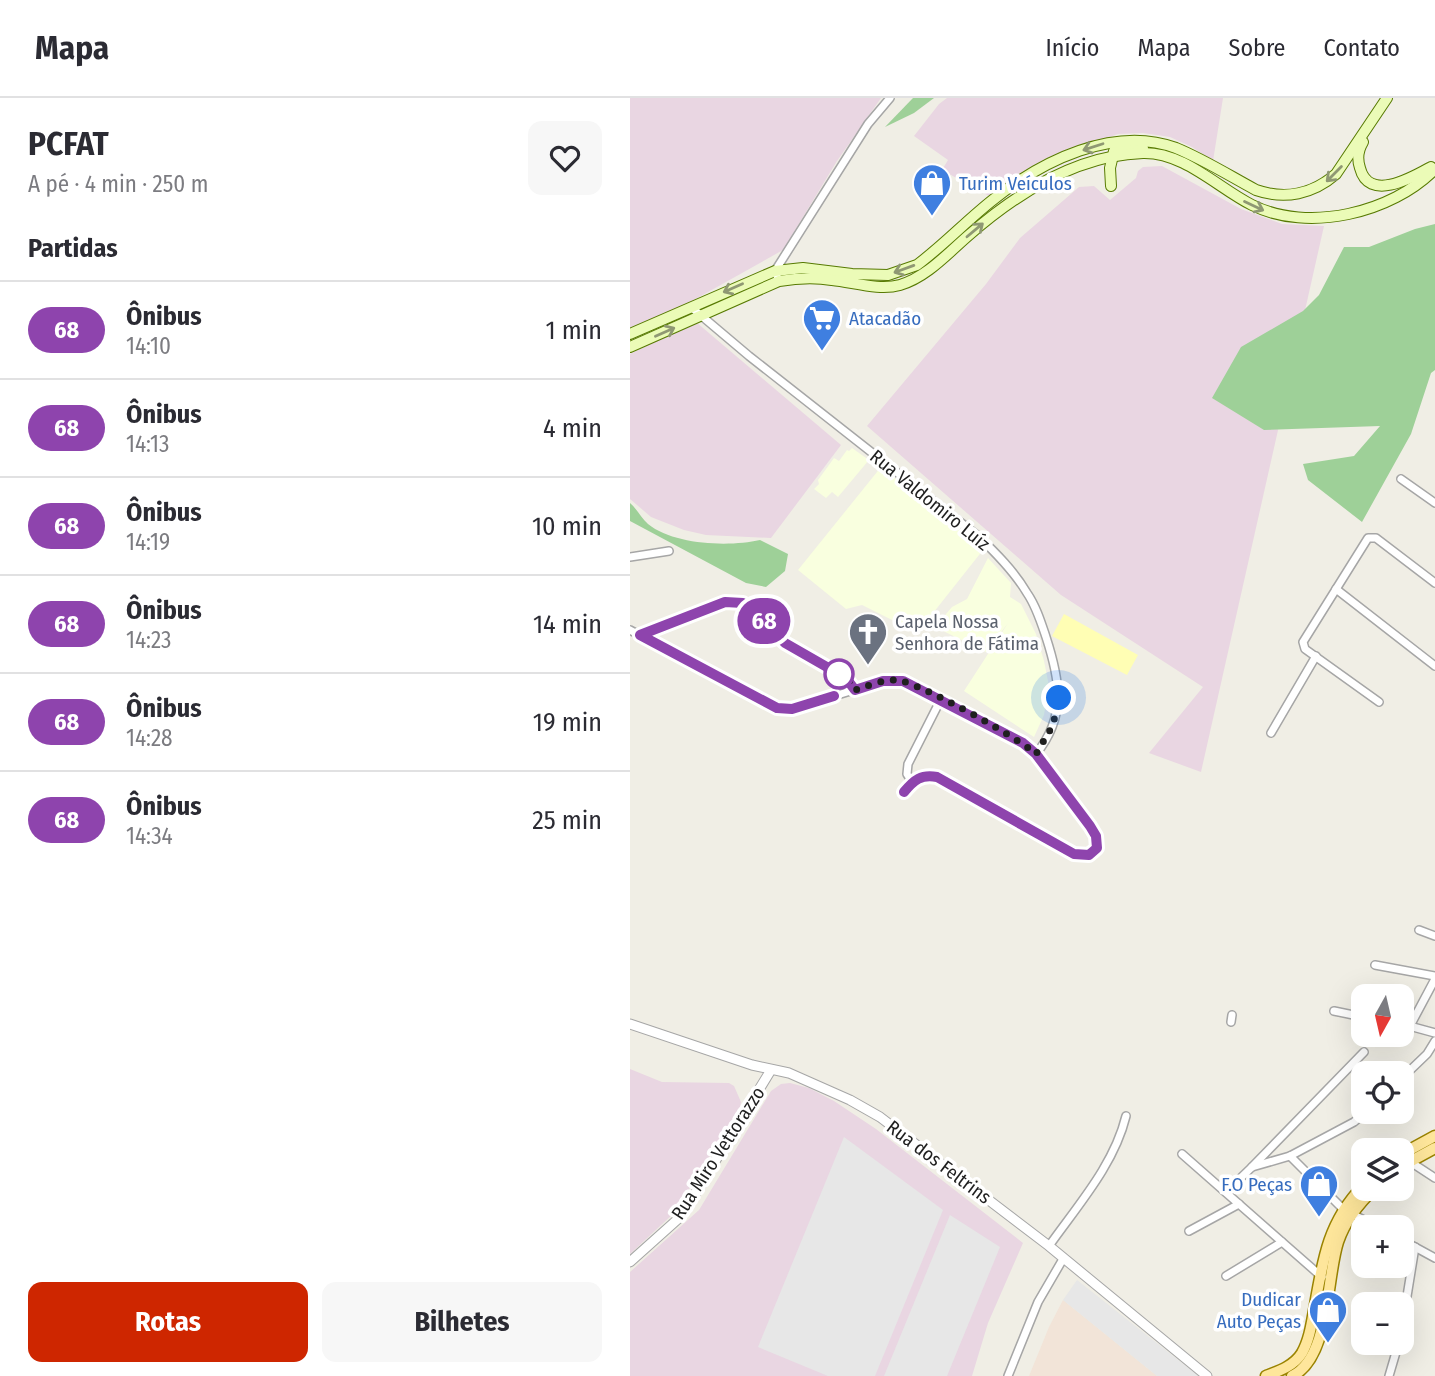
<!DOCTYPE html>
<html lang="pt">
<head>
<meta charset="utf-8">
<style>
	:root { --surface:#fff; --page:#f7f7f7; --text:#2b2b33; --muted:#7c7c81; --line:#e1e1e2; --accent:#ce2600 }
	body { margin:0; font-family:"Fira Sans Condensed",sans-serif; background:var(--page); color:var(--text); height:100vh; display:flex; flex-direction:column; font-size:26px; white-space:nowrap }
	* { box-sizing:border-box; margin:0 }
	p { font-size:23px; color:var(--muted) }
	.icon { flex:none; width:38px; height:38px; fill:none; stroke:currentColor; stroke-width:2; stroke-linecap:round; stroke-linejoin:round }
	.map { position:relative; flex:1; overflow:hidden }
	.sheet { display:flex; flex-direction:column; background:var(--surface); width:630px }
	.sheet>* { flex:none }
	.badge { padding:0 14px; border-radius:23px; font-size:24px; line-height:46px }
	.needle { width:46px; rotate:188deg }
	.fabs { position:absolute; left:721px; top:886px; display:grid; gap:14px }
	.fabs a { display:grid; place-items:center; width:63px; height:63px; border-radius:14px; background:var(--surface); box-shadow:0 7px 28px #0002; font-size:35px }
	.you { position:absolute; width:35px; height:35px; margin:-18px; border:5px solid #fff; border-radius:50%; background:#1a73e8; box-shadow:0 0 0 10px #1a73e833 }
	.map>.badge { position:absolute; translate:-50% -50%; box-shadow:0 0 0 4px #fff }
	h2 { padding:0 28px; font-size:26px; line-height:63px }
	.round { display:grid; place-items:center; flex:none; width:74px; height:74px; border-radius:14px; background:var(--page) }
	.head { display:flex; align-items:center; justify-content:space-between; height:119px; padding:0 28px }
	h1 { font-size:33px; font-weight:700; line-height:52px }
	.primary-button { display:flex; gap:14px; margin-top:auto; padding:14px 28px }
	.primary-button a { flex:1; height:80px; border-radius:14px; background:var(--accent); color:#fff; font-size:28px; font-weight:700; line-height:80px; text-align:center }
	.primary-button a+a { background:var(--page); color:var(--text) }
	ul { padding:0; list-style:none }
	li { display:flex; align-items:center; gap:21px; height:98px; padding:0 28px; border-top:2px solid var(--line) }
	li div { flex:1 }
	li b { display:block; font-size:26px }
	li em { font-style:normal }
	li .badge { min-width:77px; font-weight:700; text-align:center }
	header { display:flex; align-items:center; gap:42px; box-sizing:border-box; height:98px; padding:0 35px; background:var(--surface); border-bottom:2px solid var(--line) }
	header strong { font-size:33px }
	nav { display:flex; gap:38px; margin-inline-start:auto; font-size:24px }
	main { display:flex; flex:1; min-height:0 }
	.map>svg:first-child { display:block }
</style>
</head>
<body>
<header>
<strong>Mapa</strong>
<nav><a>Início</a><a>Mapa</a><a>Sobre</a><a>Contato</a></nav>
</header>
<main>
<section class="sheet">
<div class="head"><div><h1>PCFAT</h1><p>A pé · 4 min · 250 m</p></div><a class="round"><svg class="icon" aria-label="heart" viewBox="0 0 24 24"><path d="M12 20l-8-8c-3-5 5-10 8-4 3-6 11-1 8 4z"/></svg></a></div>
<h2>Partidas</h2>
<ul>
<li><span class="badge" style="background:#8e44ad;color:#fff">68</span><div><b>Ônibus</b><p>14:10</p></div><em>1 min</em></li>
<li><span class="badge" style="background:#8e44ad;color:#fff">68</span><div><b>Ônibus</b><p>14:13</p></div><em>4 min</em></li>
<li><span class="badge" style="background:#8e44ad;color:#fff">68</span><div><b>Ônibus</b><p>14:19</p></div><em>10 min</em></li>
<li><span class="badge" style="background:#8e44ad;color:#fff">68</span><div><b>Ônibus</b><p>14:23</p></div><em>14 min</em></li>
<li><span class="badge" style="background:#8e44ad;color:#fff">68</span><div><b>Ônibus</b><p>14:28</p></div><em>19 min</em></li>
<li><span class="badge" style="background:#8e44ad;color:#fff">68</span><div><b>Ônibus</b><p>14:34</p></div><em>25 min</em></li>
</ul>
<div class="primary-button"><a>Rotas</a><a>Bilhetes</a></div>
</section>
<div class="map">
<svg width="805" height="1278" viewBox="0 0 805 1278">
	<rect width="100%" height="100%" fill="#f0eee5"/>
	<g fill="#e9d6e2">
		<path d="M0,0H251L207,63L153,152L53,208L0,231Z"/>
		<path d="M317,0H593L583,63L562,49L540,39L513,35L488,36L422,60L359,98L312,72L318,62L284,38L309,6Z"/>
		<path d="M532,68L611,111L652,126L694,128L571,674L519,655L573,589L431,497L237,328L356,186L390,140L449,89L464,88L480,102L506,80L508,73L513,69Z"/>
		<path d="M66,224L211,347L141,440L76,437L54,432L21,419L0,401V256Z"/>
		<path d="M0,971L32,984L99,985L104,988L111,1004L110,1010L44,1115L0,1156Z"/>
		<path d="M160,985L179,990L204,1003L246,1031L393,1145L358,1225L342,1278H0V1174L69,1112L141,993L151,986Z"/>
	</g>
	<g fill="#f9ffdf">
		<path d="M222,350L239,362L208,399L202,394L196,400L184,391L189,386L188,382L204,360L209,363L217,352L219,353Z"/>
		<path d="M251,369L353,452L292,529H276L232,507L216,511L168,472Z"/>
		<path d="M358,460L381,485L380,499L391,506L406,536L414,563L419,588L414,617L404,639L334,593L378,525L356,554L305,529L322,509L337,501Z"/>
	</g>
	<path fill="#f2e4d8" d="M433,1202L527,1278H399L419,1229Z"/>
	<g fill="#9ed098">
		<path d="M283,0H304L284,15L255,29Z"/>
		<path d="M805,126V272L801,275L781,336L732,424L678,382L673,366L724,358L750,328L634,332L582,300L611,249L673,213L689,197L714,149H739L785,131Z"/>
		<path d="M0,405C7,411 11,420 18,426C44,447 99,449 130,442L158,456L155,473L136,489L116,485L0,423Z"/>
	</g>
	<path fill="#fffeb4" d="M434,516L508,557L497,577L422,538Z"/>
	<g fill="#e7e7e7">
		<path d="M214,1039L313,1112L245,1278H198L128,1249Z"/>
		<path d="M320,1117L370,1149L317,1278H254Z"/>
		<path d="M447,1182L566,1276L568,1278H527L433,1202Z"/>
	</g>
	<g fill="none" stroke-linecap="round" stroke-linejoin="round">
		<g stroke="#a6a6a6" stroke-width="10">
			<g id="minor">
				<path d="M149,183L145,173L238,26L260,0"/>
				<path d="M61,209L119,258L348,438C366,455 384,473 397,495C406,508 411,524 416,539C430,582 437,618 406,656"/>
				<path d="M771,381L805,405"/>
				<path d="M0,459L39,453"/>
				<path d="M706,491L805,568"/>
				<path d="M0,532L131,603L147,610L162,611L253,583L267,582L287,589L401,651L460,728L466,738L467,750L459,757L444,756L307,679C291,675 284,682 274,694"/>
				<path d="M10,537C31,529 87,501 106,503C125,505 144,536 159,547C177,561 216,571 224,592"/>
				<path d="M749,604L675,551L673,544L738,440H746L805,485"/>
				<path d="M641,635L686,558"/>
				<path d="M282,684L277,676L278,666L311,601"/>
				<path d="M789,832L805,838"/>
				<path d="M745,867L805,878"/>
				<path d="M704,913L733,919"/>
				<path d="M601,924L602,917"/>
				<path d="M772,926L805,935"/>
				<path d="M780,928L805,881"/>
				<path d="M772,980L797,956L805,943"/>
				<path d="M552,1056L692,1179"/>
				<path d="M660,1058L713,1111L747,1129"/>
				<path d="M779,1063L805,1080"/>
				<path d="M622,1069L734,954"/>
				<path d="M596,1094L622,1069L660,1058L724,1024L737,1013"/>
				<path d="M559,1133L609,1106"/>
				<path d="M772,1142L805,1160"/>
				<path d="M419,1148C448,1107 484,1067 496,1018"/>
				<path d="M596,1178L652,1144"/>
				<path d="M772,1229L785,1149"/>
				<path d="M378,1278L408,1204L433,1161"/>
				<path d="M759,1278L769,1244"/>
			</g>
		</g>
		<g stroke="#a6a6a6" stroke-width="11">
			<g id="tertiary">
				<path d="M0,926L122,967L159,975L220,1002L250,1019L419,1148L577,1278"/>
				<path d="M0,1164L48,1121L57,1109L141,972"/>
			</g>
		</g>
		<g stroke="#577a02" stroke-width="12">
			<g id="secondary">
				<path d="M733,44C728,52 727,61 730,70C739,105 783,79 801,69"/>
				<path d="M481,88L480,70L484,53L499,49L513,50"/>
				<path d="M0,236L145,173L173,170L222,176L258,177L287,167C314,147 337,122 364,101C412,63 484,27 546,50C573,61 600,78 626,92C655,102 683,96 706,76L757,0"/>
				<path d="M0,249L149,183C167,180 184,179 202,182C223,184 249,193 270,187C297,179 318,155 339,137C387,95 446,57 513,55C554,54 588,90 622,107C678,135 762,115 805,71"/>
			</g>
		</g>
		<g stroke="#9a8300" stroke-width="13">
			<g id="primary">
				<path d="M772,1056L805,1038"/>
				<path d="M772,1068L805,1050"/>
				<path d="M636,1278C649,1273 664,1268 672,1255C680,1241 682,1223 685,1207C693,1160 699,1123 733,1088"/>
				<path d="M662,1278C700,1260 696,1181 708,1144C715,1123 729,1105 745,1090"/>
			</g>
		</g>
		<use href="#minor" stroke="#fff" stroke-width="7"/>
		<use href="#tertiary" stroke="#fff" stroke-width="9"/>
		<use href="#secondary" stroke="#ebfbb7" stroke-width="10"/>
		<use href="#primary" stroke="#fee69b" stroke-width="10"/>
	</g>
	<defs><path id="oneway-shaft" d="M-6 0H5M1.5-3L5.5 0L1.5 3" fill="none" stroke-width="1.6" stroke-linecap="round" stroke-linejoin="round" transform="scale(1.75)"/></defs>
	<g stroke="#8f9873">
		<use href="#oneway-shaft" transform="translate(463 49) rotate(162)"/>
		<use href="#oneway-shaft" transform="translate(704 76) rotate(135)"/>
		<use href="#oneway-shaft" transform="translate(624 108) rotate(25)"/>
		<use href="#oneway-shaft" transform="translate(345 132) rotate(-40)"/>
		<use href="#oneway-shaft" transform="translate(274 171) rotate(160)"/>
		<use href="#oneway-shaft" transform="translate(103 190) rotate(156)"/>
		<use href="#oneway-shaft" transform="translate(35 234) rotate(-24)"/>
	</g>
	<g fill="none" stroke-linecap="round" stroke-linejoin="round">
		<g stroke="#fff" stroke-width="16">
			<path id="line" d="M204,598L162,611L147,610L10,537L95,504L113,505L155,545L216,580L225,592L253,583H273L393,645L406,656L460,728L466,738L467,750L459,757L444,756L307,679C291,676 284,682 274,694"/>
		</g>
		<use href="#line" stroke="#8e44ad" stroke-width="10"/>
		<path stroke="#1f1f1f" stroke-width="7" stroke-dasharray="0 12.6" d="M209,576L220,583L225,592C238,588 253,581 267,582C288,584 389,640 406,656L423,627L429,600"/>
	</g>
	<defs>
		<g id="shop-pin" transform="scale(2.0125)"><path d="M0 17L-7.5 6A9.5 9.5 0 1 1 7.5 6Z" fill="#3f7fe0" stroke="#fff"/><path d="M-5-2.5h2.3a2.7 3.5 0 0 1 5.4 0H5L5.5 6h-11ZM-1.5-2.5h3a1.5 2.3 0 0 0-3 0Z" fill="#fff"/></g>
		<g id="supermarket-pin" transform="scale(2.0125)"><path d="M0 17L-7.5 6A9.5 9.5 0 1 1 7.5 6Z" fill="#3f7fe0" stroke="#fff"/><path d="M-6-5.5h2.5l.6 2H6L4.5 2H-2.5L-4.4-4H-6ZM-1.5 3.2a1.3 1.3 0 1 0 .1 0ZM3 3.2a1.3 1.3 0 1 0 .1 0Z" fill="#fff"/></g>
		<g id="church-pin" transform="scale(2.0125)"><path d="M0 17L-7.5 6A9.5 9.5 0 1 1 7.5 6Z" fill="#6b7280" stroke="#fff"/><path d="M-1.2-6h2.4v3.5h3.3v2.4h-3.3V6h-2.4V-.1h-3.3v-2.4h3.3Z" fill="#fff"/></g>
	</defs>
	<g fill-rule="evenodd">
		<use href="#shop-pin" x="302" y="85"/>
		<use href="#supermarket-pin" x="192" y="220"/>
		<use href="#church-pin" x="238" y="534"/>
		<use href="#shop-pin" x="689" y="1086"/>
		<use href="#shop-pin" x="698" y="1212"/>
	</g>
	<circle fill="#fff" stroke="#8e44ad" stroke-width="3.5" cx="209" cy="576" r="14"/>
	<g text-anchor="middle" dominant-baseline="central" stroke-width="7" stroke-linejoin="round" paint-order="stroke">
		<g font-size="19" fill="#366cbe" stroke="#fff" text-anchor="start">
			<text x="329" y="85">Turim Veículos</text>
			<text x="219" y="220">Atacadão</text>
			<text x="662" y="1086" text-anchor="end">F.O Peças</text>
			<text x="671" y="1201" text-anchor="end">Dudicar<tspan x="671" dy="22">Auto Peças</tspan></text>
		</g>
		<g font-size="19" fill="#1f1f1f" stroke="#fff">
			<text transform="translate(300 402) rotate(39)">Rua Valdomiro Luíz</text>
			<text transform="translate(88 1055) rotate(-57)">Rua Miro Vettorazzo</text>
			<text transform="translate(309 1064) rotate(37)">Rua dos Feltrins</text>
		</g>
		<g font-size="19" fill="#5b616d" stroke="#fff" text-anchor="start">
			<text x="265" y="523">Capela Nossa<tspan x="265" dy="22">Senhora de Fátima</tspan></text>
		</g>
	</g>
</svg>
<div class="fabs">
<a><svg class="needle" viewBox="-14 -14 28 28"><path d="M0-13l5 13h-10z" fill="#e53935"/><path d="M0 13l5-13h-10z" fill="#7c7c81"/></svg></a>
<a><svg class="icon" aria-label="locate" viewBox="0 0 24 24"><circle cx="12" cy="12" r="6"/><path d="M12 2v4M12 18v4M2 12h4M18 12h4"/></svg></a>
<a><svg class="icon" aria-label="layers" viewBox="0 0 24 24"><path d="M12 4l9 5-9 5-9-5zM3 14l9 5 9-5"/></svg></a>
<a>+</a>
<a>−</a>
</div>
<div class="you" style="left:429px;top:600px"></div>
<b class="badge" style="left:134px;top:523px;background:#8e44ad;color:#fff">68</b>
</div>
</main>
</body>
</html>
